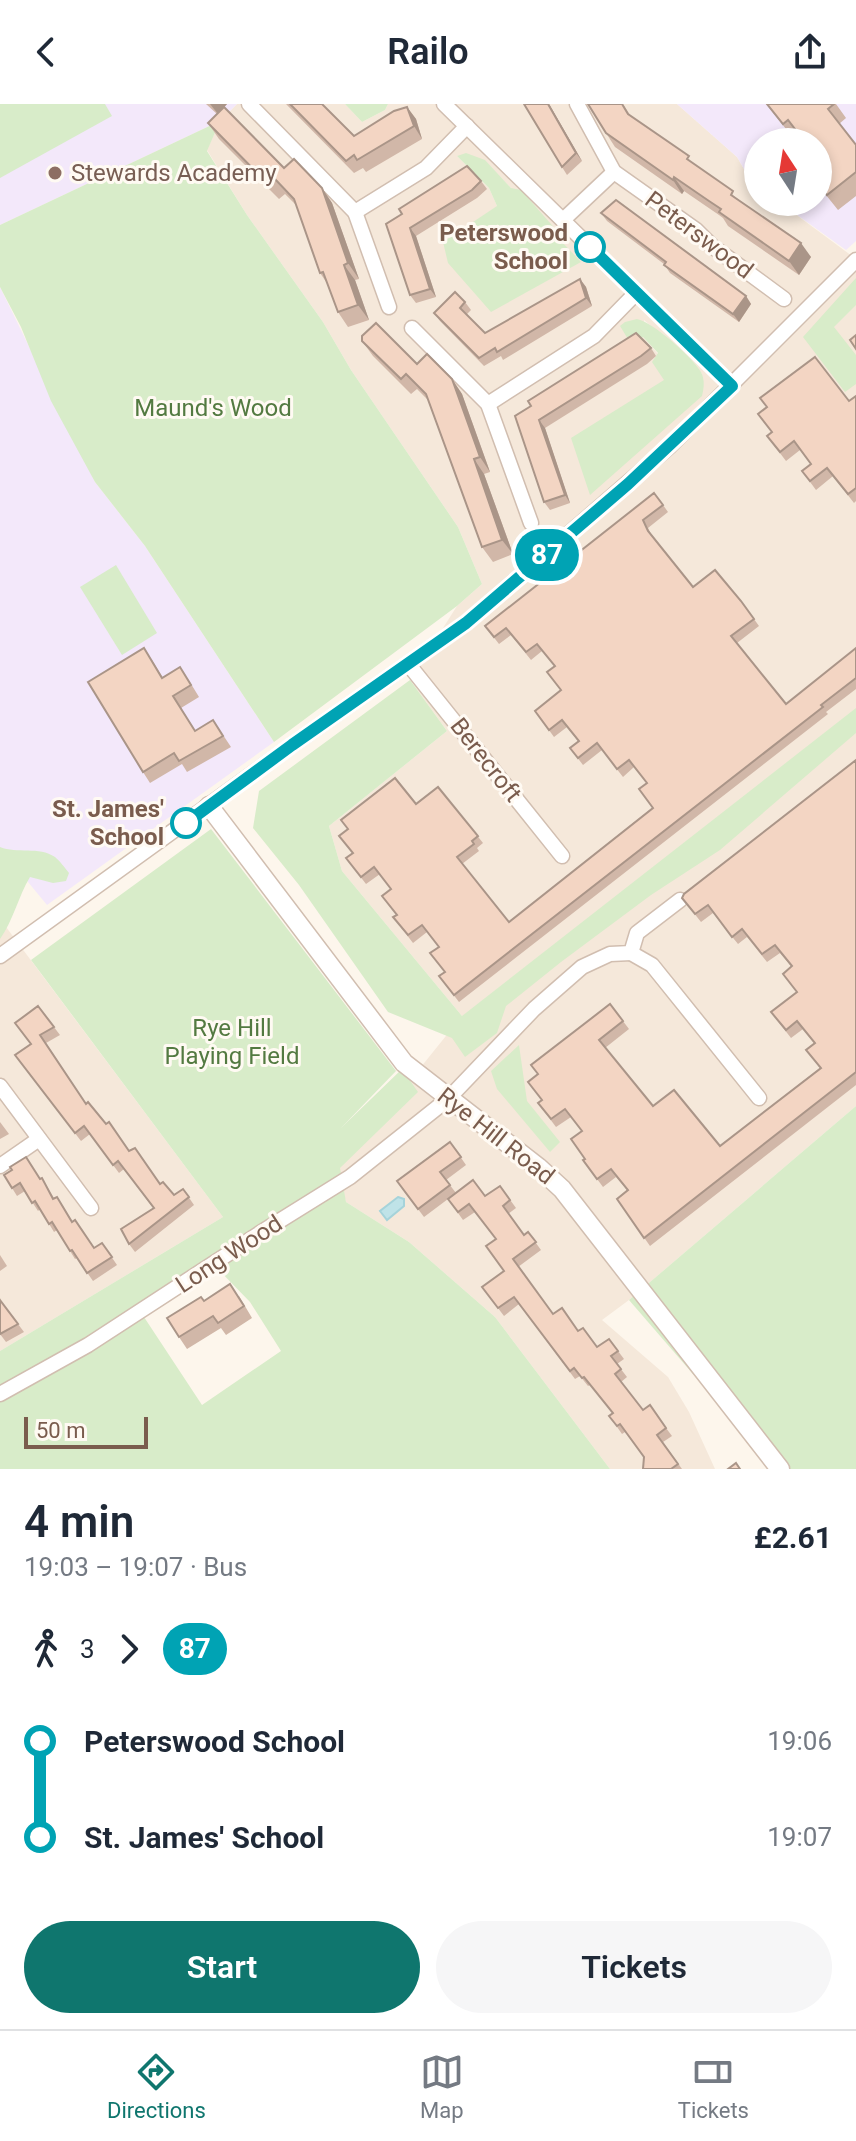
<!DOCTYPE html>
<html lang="en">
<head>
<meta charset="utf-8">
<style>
	:root { --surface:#fff; --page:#f6f6f7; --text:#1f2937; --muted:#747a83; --line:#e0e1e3; --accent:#0f766e }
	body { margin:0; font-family:Roboto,sans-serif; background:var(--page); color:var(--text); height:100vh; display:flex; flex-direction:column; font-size:30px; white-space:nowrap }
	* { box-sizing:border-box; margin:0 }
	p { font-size:26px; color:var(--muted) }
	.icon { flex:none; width:44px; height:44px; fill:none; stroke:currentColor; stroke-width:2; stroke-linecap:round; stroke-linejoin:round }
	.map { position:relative; height:1365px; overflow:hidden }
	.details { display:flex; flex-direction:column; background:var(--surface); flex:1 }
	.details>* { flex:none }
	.badge { padding:0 16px; border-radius:26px; font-size:28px; line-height:52px }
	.needle { width:52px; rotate:348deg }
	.fabs { position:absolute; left:744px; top:24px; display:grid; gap:16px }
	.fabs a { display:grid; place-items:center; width:88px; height:88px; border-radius:50%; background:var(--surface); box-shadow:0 4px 12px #0003; font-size:40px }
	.scale { position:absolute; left:24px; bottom:20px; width:124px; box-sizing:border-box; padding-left:8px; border:4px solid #7a5c4d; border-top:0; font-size:22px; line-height:28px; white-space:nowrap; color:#7a5c4d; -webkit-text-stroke:6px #fffaf3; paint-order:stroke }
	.map>.badge { position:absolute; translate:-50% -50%; box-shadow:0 0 0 4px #fff }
	.legs { display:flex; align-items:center; gap:12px; height:88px; padding:0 24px; font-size:26px }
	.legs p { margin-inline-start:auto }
	.headline { display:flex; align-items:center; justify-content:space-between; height:136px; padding:0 24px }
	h1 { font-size:44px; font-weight:600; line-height:60px }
	.button { display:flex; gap:16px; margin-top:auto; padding:16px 24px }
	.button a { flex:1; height:92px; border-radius:48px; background:var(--accent); color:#fff; font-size:32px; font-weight:600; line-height:92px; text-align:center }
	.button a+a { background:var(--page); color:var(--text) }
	ul { padding:0 24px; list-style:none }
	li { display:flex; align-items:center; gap:28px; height:96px; font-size:30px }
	li i { display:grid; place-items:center; width:12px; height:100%; margin:0 10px; background:currentColor }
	li i::after { content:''; width:20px; height:20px; margin:-10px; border:6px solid; border-radius:50%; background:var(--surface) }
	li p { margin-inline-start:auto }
	li:first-child i { background:linear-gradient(#0000 50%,currentColor 0) }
	li:last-child i { background:linear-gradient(currentColor 50%,#0000 0) }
	header { display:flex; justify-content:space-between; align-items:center; height:104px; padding:0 24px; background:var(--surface); font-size:36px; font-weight:600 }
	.menu { display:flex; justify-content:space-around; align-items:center; height:112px; border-top:2px solid var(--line); background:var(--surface); font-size:22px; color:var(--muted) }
	.menu a { display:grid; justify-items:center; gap:4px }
	.menu .selected { color:var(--accent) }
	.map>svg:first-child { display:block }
</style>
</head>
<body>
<header><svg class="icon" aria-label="back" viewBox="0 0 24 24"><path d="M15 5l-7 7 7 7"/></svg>Railo<svg class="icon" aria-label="share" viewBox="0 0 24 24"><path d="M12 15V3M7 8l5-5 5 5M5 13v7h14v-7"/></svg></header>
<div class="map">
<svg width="856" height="1365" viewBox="0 0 856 1365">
	<rect width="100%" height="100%" fill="#fdf6ec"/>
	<g fill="#f5e8da" fill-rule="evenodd">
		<path d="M237,0H345L362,18L385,6L388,0H677L737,53L752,79L758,83V98H779L856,155V1002L629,1196L602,1216L668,1273L689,1308L715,1365H610L495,1213L409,1138L346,1098L338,1066L462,912L342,767L329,722L447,627L410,576L457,502L482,480L458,423L351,266L323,218L247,111L207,46L220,17ZM457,52L484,56L511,84L558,128L563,139L497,102L489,84ZM644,216L693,258L702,270L658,250L643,233Z"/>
		<path d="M0,815L223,1113L0,1247Z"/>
	</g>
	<g fill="#f3e8fa">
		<path d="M0,0H237L220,17L0,121Z"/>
		<path d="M677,0H856V137L846,146L779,98H818V38H758V83L752,79L737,53Z"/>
		<path d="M0,183L95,378L145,442L274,638L47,801L0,744Z"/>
	</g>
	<g fill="#d8ecc9" fill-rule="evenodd">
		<path d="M0,0H105L112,12L0,74Z"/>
		<path d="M345,0H388L385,6L362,18Z"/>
		<path d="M220,17L207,47L247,111L323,218L351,266L458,423L482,480L457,502L274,638L145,442L95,378L51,297L21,223L0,183V121Z"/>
		<path d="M466,49L485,56L511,84L521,86L558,128L563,139L581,158L491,208L448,159L443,138L497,102L489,84L457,52Z"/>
		<path d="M856,174V201L834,223L856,251V280L845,288L803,233Z"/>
		<path d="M637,215C653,218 692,253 701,268C705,276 704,284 702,292L590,391L571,334L664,276L652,258L658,249L643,233L631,240L620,222L625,218Z"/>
		<path d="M116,461L157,529L122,551L80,483Z"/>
		<path d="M410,576L447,627L329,722L342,767L462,912L856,604V629L720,746L651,791L561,858L506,902L497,929L465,953L452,934L388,908L299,781L253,724L259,687Z"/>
		<path d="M211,725L396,967L341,1024L402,965L418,988L340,1064L346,1098L409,1138L495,1213L610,1365H0V1247L223,1113L31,856ZM216,1163L250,1198L281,1247L202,1301L142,1210Z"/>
		<path d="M0,743C17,750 39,742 55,753C60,757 65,764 69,769L66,777L53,779L30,773C18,793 14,815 0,835Z"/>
		<path d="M519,941L527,997L560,1038L550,1048L497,985L491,967Z"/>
		<path d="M856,1002V1365H775L629,1196Z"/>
	</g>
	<path fill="#bfe3e8" stroke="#a5d3da" stroke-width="2" d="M398,1093L404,1095V1102L387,1116L380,1107Z"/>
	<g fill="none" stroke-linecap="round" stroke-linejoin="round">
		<g stroke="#d1beb0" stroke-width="17">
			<g id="minor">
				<path d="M249,0L355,108L426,64L467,22"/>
				<path d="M444,0L732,282"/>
				<path d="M577,0L614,68L696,126L712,142L784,195"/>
				<path d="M355,108L389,203"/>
				<path d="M563,116L614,68"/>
				<path d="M412,224L488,300L531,419"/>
				<path d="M488,300L594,232L636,189"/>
				<path d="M409,561L562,752"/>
				<path d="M631,849L652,861L759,994"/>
				<path d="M0,852L292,641L466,519L670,342L856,156"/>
				<path d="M0,982L91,1104"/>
				<path d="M0,1062L39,1035"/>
				<path d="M0,1290L88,1241L257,1131L350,1073L448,995L534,905L582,863L610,850L631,849L637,829L680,796"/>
			</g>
		</g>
		<g stroke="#d1beb0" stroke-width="21">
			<path id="tertiary" d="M209,702L404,959L538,1063L562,1085L780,1365"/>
		</g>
		<use href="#minor" stroke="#fff" stroke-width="14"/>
		<use href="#tertiary" stroke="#fff" stroke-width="18"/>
	</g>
	<g fill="#d1b7a8">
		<path d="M206,0H227L219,9L284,64L322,84L332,99L359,175L355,176L369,216L348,223L338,208L327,179L320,169L297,102L285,90L279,95L219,35L208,19L217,10Z"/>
		<path d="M286,0H322L354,32L407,3L416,15L422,35L366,68L363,64L354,69Z"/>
		<path d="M549,0L582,57L567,71L562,63Z"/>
		<path d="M623,0L630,11L695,61L811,153L799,171L728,122L723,114L719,111L684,87L682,90L615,43L606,29Z"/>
		<path d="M766,0H836L846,14L839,20L856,41V92L838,106L818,81V38H804L799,31L794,35Z"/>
		<path d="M481,77L487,85L477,94L416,132L436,193L416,199L410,191L402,110Z"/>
		<path d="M601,109L746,192L751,200L739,218L670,169L664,160L607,117Z"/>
		<path d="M580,175L586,183L592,202L503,256L501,252L484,262L440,217L434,209L465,198L471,206L466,211L485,229Z"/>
		<path d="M362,237L452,275L462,290L490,368L484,370L513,450L493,458L482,443L429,297L417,285L411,290L373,252Z"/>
		<path d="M651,244L656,252L647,260L545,324L570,399L550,406L544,398L531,302Z"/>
		<path d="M856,292V397L854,399L833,372L816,386L802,367L811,360L800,346L786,357L767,332L772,329L849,297Z"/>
		<path d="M663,401L668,408L648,424L652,432L693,483L741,497L759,522L737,539L786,600L856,544V585L826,608L828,610L459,898L439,872L444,868L439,843L427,828L413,839L393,813L396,811L391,786L380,770L366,780L346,754L416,700L464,715L483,739L477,744L479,747L462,760L509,818L652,704L647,679L634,663L623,673L602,646L583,661L570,644L578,637L567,623L554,633L535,607L561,587L547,568L555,562L542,547L531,556L511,531L499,540L485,522Z"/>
		<path d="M152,556L163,574L188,575L199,593L181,604L195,627L213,616L231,643L187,668L182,660L150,679L143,668Z"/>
		<path d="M856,656V981L650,1142L617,1095L627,1086L616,1073L603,1083L583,1056L585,1055L582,1027L571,1013L556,1023L538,999L542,996L537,970L610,900L629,925L605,944L653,1002L720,1042L820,964L806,946L814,939L803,925L791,934L777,916L797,888L792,863L780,849L767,858L747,833L738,840L713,809L701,818L682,794Z"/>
		<path d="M38,902L60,931L46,939L86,1000L160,1080L174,1091L183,1085L194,1101L135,1148L129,1140L153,1104L124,1065L119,1069L90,1030L81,1037L15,951L30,941Z"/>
		<path d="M0,1018L9,1030L0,1035Z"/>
		<path d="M450,1038L466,1061L446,1076L456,1089L424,1113L397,1077Z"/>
		<path d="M4,1071L40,1075L42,1074L54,1094L57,1093L72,1117L94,1144L102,1139L117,1161L93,1177L77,1154L75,1155L57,1126L54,1128L40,1105L38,1107L25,1087L17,1092Z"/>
		<path d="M500,1082L516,1104L508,1110L524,1131L528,1128L541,1146L518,1163L553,1210L578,1227L597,1243L609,1235L624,1255L617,1260L627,1273L621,1278L643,1306L666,1324L672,1332L663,1338L682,1365H643L644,1353L625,1328L622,1330L615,1320L613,1309L590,1281L588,1282L580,1272L575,1275L519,1200L504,1212L482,1183L504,1168L496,1135L475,1108L463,1116L448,1095L485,1092Z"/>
		<path d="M0,1151L7,1162L0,1167Z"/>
		<path d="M239,1192L252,1214L226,1231L221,1224L187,1245L179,1233L204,1197Z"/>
		<path d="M0,1196L24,1228L6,1238L0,1230Z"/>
	</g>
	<g fill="#aa9588">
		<path d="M210,0H227L218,10Z"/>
		<path d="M548,0H549L582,57L576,49Z"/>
		<path d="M407,3L416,15L422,35L414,22Z"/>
		<path d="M674,73L684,87L682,90L673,76Z"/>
		<path d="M322,84L332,99L359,175L348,159Z"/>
		<path d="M410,124L416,132L436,193L430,185Z"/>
		<path d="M801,139L811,153L799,171L789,157Z"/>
		<path d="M344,161L355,176L369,216L358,201Z"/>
		<path d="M580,175L586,183L592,202L586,194Z"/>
		<path d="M746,192L751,200L739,218L733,210Z"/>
		<path d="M452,275L462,290L490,368L480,353Z"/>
		<path d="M539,316L545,324L570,399L565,391Z"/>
		<path d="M474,355L484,370L513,450L502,436Z"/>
	</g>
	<g fill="#f3d5c3" stroke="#aa9588" stroke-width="2">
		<path d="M290,0H322L354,32L394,7L407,3L414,22L357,56L354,51L346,57Z"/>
		<path d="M524,0H548L576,49L562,63Z"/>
		<path d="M588,0H622L628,10L689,52L687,55L733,87L731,91L801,139L789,157L719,108L721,105L709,97L674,73L673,76L606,29Z"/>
		<path d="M767,0H834L828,5L856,41V68L827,91L818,79V38H805L788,16L783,20Z"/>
		<path d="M224,3L284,64L294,55L322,84L348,159L344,161L358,201L338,208L323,168L320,169L294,95L274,74L268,80L208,19Z"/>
		<path d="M467,62L481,77L472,86L410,124L430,185L410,191L386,120L402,110L399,105Z"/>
		<path d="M616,96L746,192L733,210L664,161L666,158L601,109Z"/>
		<path d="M580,175L586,194L497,248L495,244L479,254L434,209L455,188L465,198L460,204L485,229Z"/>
		<path d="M376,219L417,260L427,250L452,275L480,353L474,355L502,436L482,443L426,290L406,270L401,275L362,237V232Z"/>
		<path d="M636,229L651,244L641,252L539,316L565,391L544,398L515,312L531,302L528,297Z"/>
		<path d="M856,231V245L850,236Z"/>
		<path d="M815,253L849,297L856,292V384L848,390L827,364L810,377L802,367L811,360L794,337L780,348L767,332L772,328L758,310L767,303L760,294Z"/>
		<path d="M654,389L663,401L643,416L648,427L693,483L715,466L741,497L754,515L731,532L786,600L856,544V574L821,601L823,603L454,891L439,872L445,868L430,849L439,843L422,821L408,831L393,813L397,811L382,792L391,785L374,763L361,773L346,754L353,749L339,732L348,725L341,716L395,674L416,700L438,683L478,732L472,737L474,740L457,753L509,818L653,704L639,685L647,679L629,656L617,665L597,639L578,654L570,644L579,637L562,616L549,626L535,607L561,586L547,568L555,562L537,540L526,548L506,524L494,533L485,522Z"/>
		<path d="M144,544L162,574L180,563L191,581L173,592L195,627L213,616L223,632L179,657L174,649L143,668L88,578Z"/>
		<path d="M856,656V968L644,1134L617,1095L628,1086L611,1065L597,1075L583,1056L585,1055L571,1035L582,1027L565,1005L551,1015L538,999L542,996L528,978L538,970L531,961L610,900L623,917L599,936L653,1002L674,986L720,1042L821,964L806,946L815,939L797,917L786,926L771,908L797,888L783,870L792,862L775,841L762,850L742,825L732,833L708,801L695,810L682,794L684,790Z"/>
		<path d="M38,902L54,923L40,931L86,1000L88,998L106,1020L109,1018L129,1047L135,1044L160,1080L163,1078L174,1091L183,1085L189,1093L129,1140L121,1125L154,1104L118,1057L113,1061L84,1022L75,1029L15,951L31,940L15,919Z"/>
		<path d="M450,1038L461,1053L440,1068L450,1081L418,1105L397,1077Z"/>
		<path d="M26,1053L40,1075L42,1074L53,1095L57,1093L72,1118L75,1116L94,1144L102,1139L112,1153L87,1169L72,1146L70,1147L52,1118L49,1120L35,1097L32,1099L20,1079L12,1084L4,1071L12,1066L10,1063Z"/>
		<path d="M473,1076L485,1092L500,1082L510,1096L503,1102L524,1131L528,1128L536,1138L513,1155L553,1210L562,1204L578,1227L583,1224L597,1243L609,1235L618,1247L611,1252L621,1265L615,1270L643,1306L650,1301L666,1324L657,1331L678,1360L671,1365H643L644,1353L620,1320L617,1322L609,1312L613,1309L584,1273L582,1274L574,1264L570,1267L514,1193L498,1204L482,1183L504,1167L486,1142L496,1135L469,1100L458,1108L448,1095Z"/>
		<path d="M230,1180L244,1202L218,1219L213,1212L179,1233L167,1214L201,1193L204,1197Z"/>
		<path d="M0,1196L18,1220L0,1230Z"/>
		<path d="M736,1359L740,1365H728Z"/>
	</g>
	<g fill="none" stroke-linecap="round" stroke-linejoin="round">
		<g stroke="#fff" stroke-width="18">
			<path id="line-1" d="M186,719L292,641L466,519L628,380L732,282L590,143"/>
		</g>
		<use href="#line-1" stroke="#00a3b4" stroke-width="12"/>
	</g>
	<circle fill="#8d6e63" stroke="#fffaf3" stroke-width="3" cx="55" cy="69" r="8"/>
	<g fill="#fff" stroke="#00a3b4" stroke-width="4">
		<circle cx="590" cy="143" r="14"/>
		<circle cx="186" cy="719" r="14"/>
	</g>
	<g text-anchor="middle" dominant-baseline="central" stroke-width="6" stroke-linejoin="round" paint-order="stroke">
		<g font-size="24" fill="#785e54" stroke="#fffaf3" text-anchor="start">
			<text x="71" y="69">Stewards Academy</text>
		</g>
		<g font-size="24" font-weight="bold" fill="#7a5c4d" stroke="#fffaf3" text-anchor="end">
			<text x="568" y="129">Peterswood<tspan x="568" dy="28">School</tspan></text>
			<text x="164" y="705">St. James'<tspan x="164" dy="28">School</tspan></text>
		</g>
		<g font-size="24" fill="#7a5c4d" stroke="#fffaf3">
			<text transform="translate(699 131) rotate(37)">Peterswood</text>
			<text transform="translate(486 656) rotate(52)">Berecroft</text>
			<text transform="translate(496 1032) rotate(38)">Rye Hill Road</text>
			<text transform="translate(229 1150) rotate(-33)">Long Wood</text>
		</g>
		<g font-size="24" fill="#537a41" stroke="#fffaf3">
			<text x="213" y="304">Maund's Wood</text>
			<text x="232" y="924">Rye Hill<tspan x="232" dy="28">Playing Field</tspan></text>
		</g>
	</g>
</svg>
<div class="fabs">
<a><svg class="needle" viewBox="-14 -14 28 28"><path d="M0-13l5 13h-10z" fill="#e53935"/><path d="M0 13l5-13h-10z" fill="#747a83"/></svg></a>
</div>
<div class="scale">50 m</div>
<b class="badge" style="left:547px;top:451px;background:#00a3b4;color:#fff">87</b>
</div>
<section class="details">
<div class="headline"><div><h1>4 min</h1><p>19:03 – 19:07 · Bus</p></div><b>£2.61</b></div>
<div class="legs"><svg class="icon" aria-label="walk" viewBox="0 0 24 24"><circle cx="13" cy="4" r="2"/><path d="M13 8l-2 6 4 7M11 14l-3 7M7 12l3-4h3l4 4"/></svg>3<svg class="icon" aria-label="forward" viewBox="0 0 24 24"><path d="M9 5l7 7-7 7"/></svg><b class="badge" style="background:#00a3b4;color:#fff">87</b></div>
<ul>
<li><i style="color:#00a3b4"></i><b>Peterswood School</b><p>19:06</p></li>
<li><i style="color:#00a3b4"></i><b>St. James' School</b><p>19:07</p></li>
</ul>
<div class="button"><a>Start</a><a>Tickets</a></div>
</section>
<nav class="menu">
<a class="selected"><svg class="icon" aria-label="directions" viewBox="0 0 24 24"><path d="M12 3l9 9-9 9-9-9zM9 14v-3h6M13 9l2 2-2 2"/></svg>Directions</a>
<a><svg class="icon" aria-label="map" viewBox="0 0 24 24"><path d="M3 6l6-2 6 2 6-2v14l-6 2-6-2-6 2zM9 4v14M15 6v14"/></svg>Map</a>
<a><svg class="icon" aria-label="tickets" viewBox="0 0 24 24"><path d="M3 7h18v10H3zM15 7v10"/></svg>Tickets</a>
</nav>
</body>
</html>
